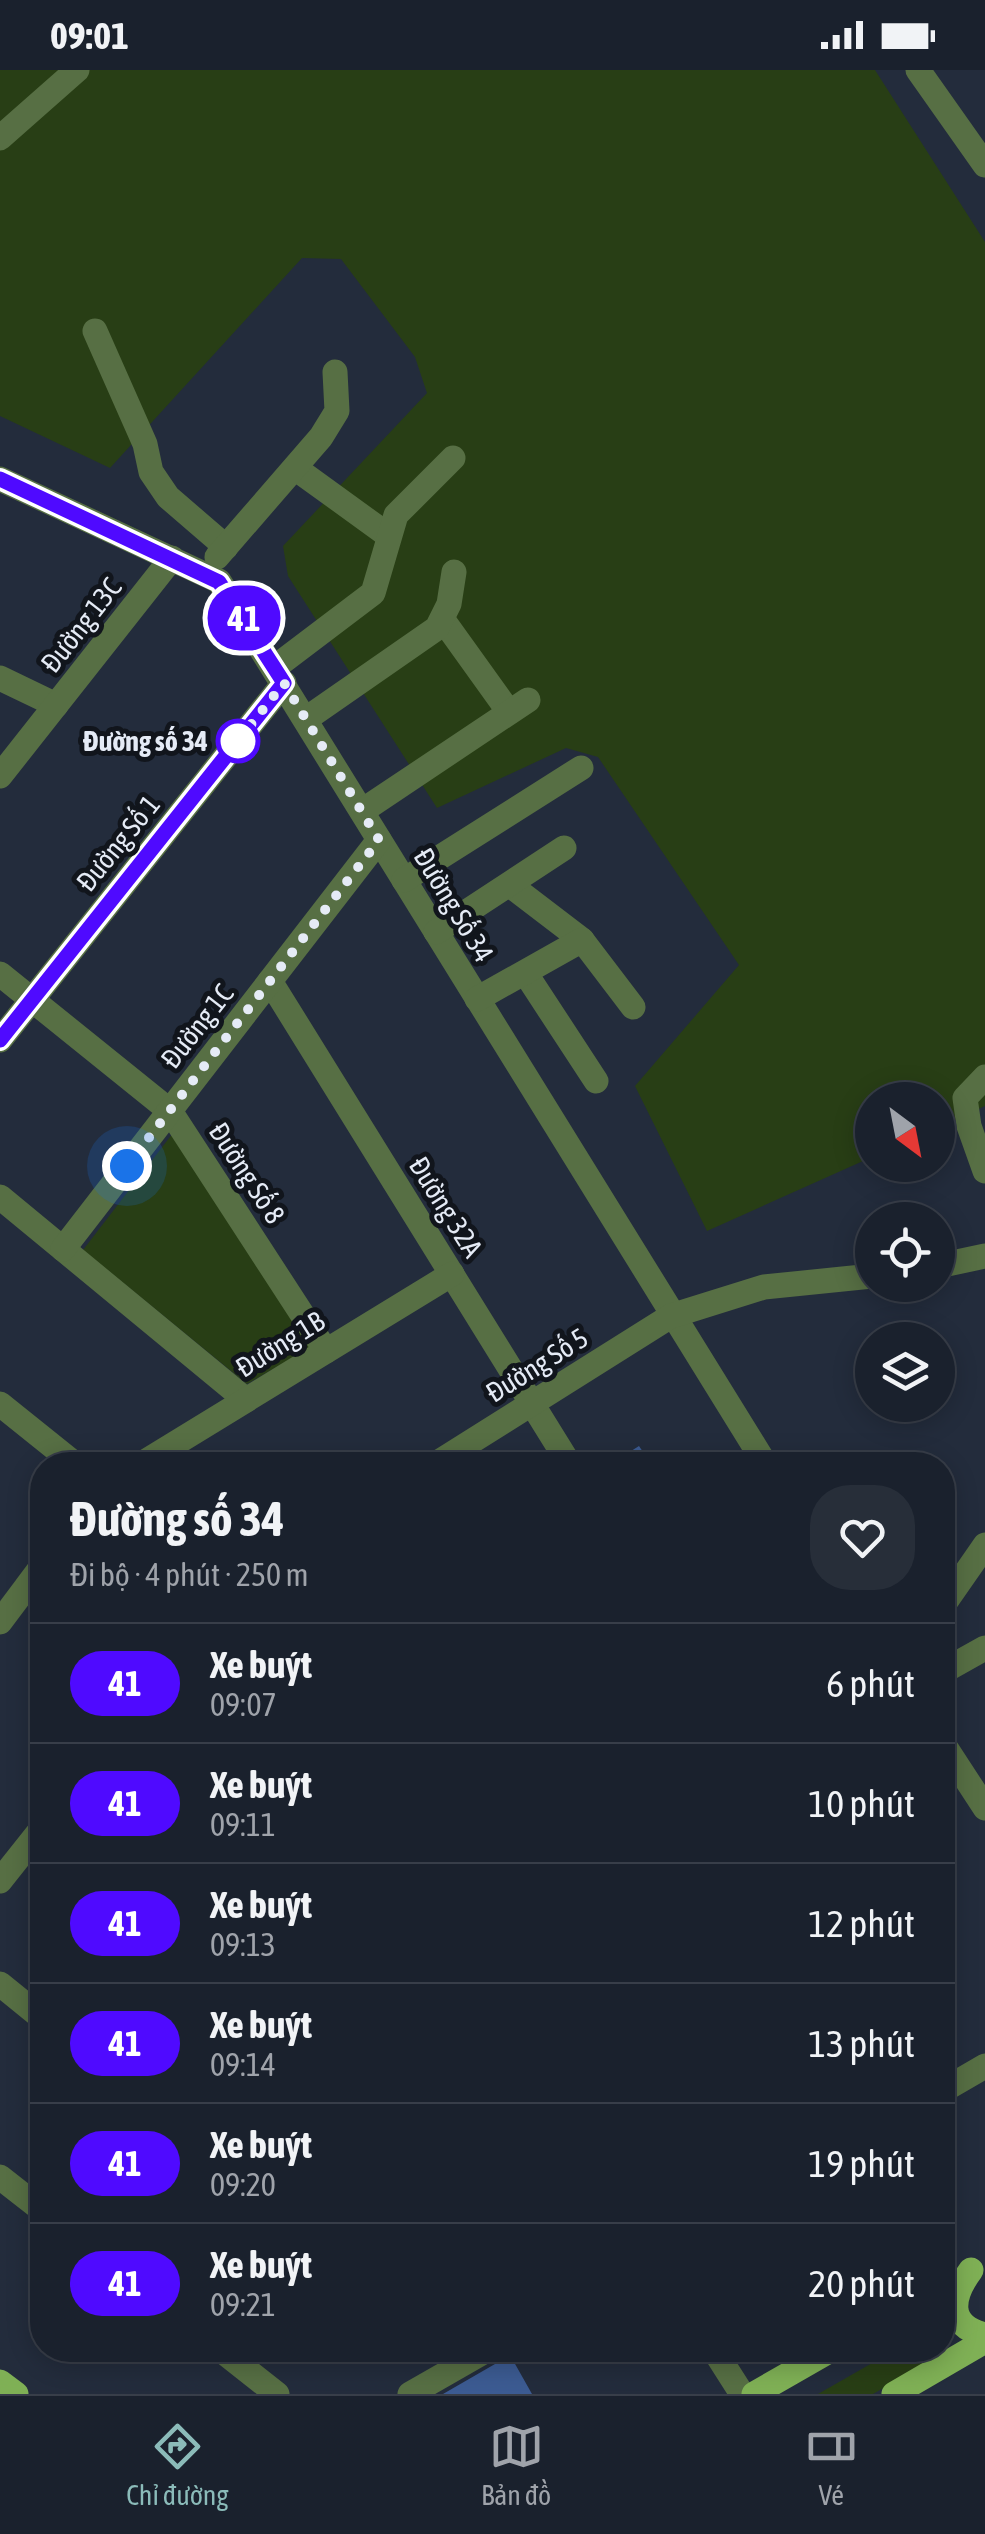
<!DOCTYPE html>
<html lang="vi">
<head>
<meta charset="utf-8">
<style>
	:root { --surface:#1a212d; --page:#272e39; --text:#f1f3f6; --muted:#9fa3aa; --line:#383e49; --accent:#8bbbb9 }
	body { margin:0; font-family:"Asap Condensed",sans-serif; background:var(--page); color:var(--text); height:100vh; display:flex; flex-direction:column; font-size:38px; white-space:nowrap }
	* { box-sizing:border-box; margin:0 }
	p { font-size:32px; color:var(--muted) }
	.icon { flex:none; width:55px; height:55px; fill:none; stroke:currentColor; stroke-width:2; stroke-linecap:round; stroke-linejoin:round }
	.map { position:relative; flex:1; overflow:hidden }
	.details { position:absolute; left:30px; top:1382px; width:925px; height:910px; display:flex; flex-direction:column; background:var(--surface); border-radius:40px; box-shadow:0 5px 25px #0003,0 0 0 2px var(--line) }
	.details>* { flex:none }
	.badge { padding:0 20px; border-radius:32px; font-size:35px; line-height:65px }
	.needle { width:65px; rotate:148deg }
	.controls { position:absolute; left:855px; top:1012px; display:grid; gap:20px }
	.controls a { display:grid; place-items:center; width:100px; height:100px; border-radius:50%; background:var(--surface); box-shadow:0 5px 25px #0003,0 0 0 2px var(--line); font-size:50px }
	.you { position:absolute; width:50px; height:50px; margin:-25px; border:8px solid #fff; border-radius:50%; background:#1a73e8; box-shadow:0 0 0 15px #1a73e833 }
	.map>.badge { position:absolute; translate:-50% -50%; box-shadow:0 0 0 5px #fff }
	.round { display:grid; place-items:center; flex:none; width:105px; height:105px; border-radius:40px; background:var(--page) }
	.headline { display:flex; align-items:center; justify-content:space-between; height:170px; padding:0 40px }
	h1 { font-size:48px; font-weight:700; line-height:75px }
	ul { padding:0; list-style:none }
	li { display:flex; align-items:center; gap:30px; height:120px; padding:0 40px; border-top:2px solid var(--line) }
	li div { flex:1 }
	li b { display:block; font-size:38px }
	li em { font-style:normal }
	li .badge { min-width:110px; font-weight:700; text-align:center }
	.status { display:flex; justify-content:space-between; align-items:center; height:70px; padding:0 50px; background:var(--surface); direction:ltr }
	.status svg { height:28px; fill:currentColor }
	.tabs { display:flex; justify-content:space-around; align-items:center; height:140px; border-top:2px solid var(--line); background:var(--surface); font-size:28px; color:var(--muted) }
	.tabs a { display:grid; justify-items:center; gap:5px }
	.tabs .current { color:var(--accent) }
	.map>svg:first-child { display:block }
</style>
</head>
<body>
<div class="status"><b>09:01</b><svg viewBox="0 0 49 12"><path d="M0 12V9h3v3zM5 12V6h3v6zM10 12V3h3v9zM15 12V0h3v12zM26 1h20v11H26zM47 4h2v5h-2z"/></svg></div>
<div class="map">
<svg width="985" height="2324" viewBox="0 0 985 2324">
	<rect width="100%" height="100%" fill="#232c3c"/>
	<g fill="#283e15">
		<path d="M0,0H875L985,172V1036L938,1058V1030H872V1087L707,1161L635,1016L739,895L598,687L566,678L437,738L288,506L283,476L427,323L415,287L341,189L302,188L110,398L0,346Z"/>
		<path d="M173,1063L311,1277L247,1314L83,1180Z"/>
		<path d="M895,2280H928L934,2289L873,2324H818Z"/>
	</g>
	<g fill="#3c5b92">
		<path d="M639,1376L647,1388L635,1395H609Z"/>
		<path d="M510,2285L532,2324H443L495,2294Z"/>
	</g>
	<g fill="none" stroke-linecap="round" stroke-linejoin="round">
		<g stroke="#576f44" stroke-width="25">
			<path d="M918,0L985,95"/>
			<path d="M0,68L77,0"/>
			<path d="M95,261L145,374L151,402L168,427L226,477"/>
			<path d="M295,398L389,466"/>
			<path d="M0,409L219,511L766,1395"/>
			<path d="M217,487L321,367L337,341L335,302"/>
			<path d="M443,550L509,642"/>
			<path d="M274,598L373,523L396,445L453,388"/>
			<path d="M0,608L56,635"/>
			<path d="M306,649L437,558L449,534L454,502"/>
			<path d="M0,706L172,488"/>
			<path d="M362,741L528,630"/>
			<path d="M404,810L581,698"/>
			<path d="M510,815L582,870"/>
			<path d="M436,862L564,778"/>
			<path d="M0,904L170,1041L326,1281"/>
			<path d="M526,904L596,1011"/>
			<path d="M270,911L570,1395"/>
			<path d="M477,929L582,870L633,937"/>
			<path d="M0,970L284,613"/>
			<path d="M985,1007L965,1028L969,1056L985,1101"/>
			<path d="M0,1127L246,1330"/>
			<path d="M63,1179L379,770"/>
			<path d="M938,1196L985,1186"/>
			<path d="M0,1334L76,1395"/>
			<path d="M140,1395L452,1204"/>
			<path d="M434,1395L671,1246L764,1217L872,1206"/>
			<path d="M942,1537L985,1475"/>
			<path d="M0,1552L42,1496"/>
			<path d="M942,1602L985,1578"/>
			<path d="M942,1672L985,1738"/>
			<path d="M0,1811L42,1758"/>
			<path d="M0,1914L42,1948"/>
			<path d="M942,2021L985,1996"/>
			<path d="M0,2107L42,2140"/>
			<path d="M221,2280L277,2324"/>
			<path d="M714,2280L742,2324"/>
			<path d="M410,2324L487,2280"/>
		</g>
		<g stroke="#7fb055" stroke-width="25">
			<path d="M971,2200C952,2226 945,2255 985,2265"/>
			<path d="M0,2312L16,2324"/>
			<path d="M754,2324L831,2280"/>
			<path d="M894,2324L985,2271"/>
		</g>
	</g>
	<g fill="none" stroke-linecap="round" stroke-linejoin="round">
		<g stroke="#fff" stroke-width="22">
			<path id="line" d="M0,409L219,512L284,613L0,970"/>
		</g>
		<use href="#line" stroke="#4f0aff" stroke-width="15"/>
		<path stroke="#e5ebf6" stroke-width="10" stroke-dasharray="0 18" d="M127,1096L379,770L284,613L238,671"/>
	</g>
	<circle fill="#fff" stroke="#4f0aff" stroke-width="5" cx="238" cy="671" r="20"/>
	<g text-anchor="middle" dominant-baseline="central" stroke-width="10" stroke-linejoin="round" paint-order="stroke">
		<g font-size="28" fill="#e5ebf6" stroke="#11151c">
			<text transform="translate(81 555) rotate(-52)">Đường 13C</text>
			<text transform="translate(118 773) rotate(-51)">Đường Số 1</text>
			<text transform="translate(454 835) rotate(59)">Đường Số 34</text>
			<text transform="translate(197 956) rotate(-52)">Đường 1C</text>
			<text transform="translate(247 1103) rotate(57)">Đường Số 8</text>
			<text transform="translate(446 1137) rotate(58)">Đường 32A</text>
			<text transform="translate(280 1274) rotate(-32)">Đường 1B</text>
			<text transform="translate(537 1295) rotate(-32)">Đường Số 5</text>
		</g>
		<g font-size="28" font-weight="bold" fill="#e5ebf6" stroke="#11151c" text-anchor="end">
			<text x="208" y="671">Đường số 34</text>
		</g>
	</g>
</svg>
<div class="controls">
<a><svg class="needle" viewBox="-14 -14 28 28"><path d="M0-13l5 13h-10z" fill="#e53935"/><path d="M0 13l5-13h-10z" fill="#9fa3aa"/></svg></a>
<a><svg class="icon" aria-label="locate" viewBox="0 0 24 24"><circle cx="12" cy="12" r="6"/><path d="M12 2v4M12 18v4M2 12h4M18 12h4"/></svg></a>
<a><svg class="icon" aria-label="layers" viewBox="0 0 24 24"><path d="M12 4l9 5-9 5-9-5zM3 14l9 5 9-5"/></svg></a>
</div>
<div class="you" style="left:127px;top:1096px"></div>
<b class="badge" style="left:244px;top:548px;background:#4f0aff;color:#fff">41</b>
<section class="details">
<div class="headline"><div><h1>Đường số 34</h1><p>Đi bộ · 4 phút · 250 m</p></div><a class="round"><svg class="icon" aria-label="heart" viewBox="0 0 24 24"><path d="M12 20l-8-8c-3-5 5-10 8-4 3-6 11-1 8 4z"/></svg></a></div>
<ul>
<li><span class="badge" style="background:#4f0aff;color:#fff">41</span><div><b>Xe buýt</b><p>09:07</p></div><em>6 phút</em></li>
<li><span class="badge" style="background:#4f0aff;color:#fff">41</span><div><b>Xe buýt</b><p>09:11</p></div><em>10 phút</em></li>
<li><span class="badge" style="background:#4f0aff;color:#fff">41</span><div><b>Xe buýt</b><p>09:13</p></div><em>12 phút</em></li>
<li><span class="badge" style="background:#4f0aff;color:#fff">41</span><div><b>Xe buýt</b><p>09:14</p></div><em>13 phút</em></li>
<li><span class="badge" style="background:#4f0aff;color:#fff">41</span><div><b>Xe buýt</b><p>09:20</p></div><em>19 phút</em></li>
<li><span class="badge" style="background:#4f0aff;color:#fff">41</span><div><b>Xe buýt</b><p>09:21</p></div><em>20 phút</em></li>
</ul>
</section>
</div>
<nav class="tabs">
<a class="current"><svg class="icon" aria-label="directions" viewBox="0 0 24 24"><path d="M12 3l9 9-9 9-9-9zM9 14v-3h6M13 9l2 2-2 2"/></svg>Chỉ đường</a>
<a><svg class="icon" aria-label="map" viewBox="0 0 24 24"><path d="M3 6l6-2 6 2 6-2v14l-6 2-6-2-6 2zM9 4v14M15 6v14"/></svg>Bản đồ</a>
<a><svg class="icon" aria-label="tickets" viewBox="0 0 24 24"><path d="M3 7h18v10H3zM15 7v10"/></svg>Vé</a>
</nav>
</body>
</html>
